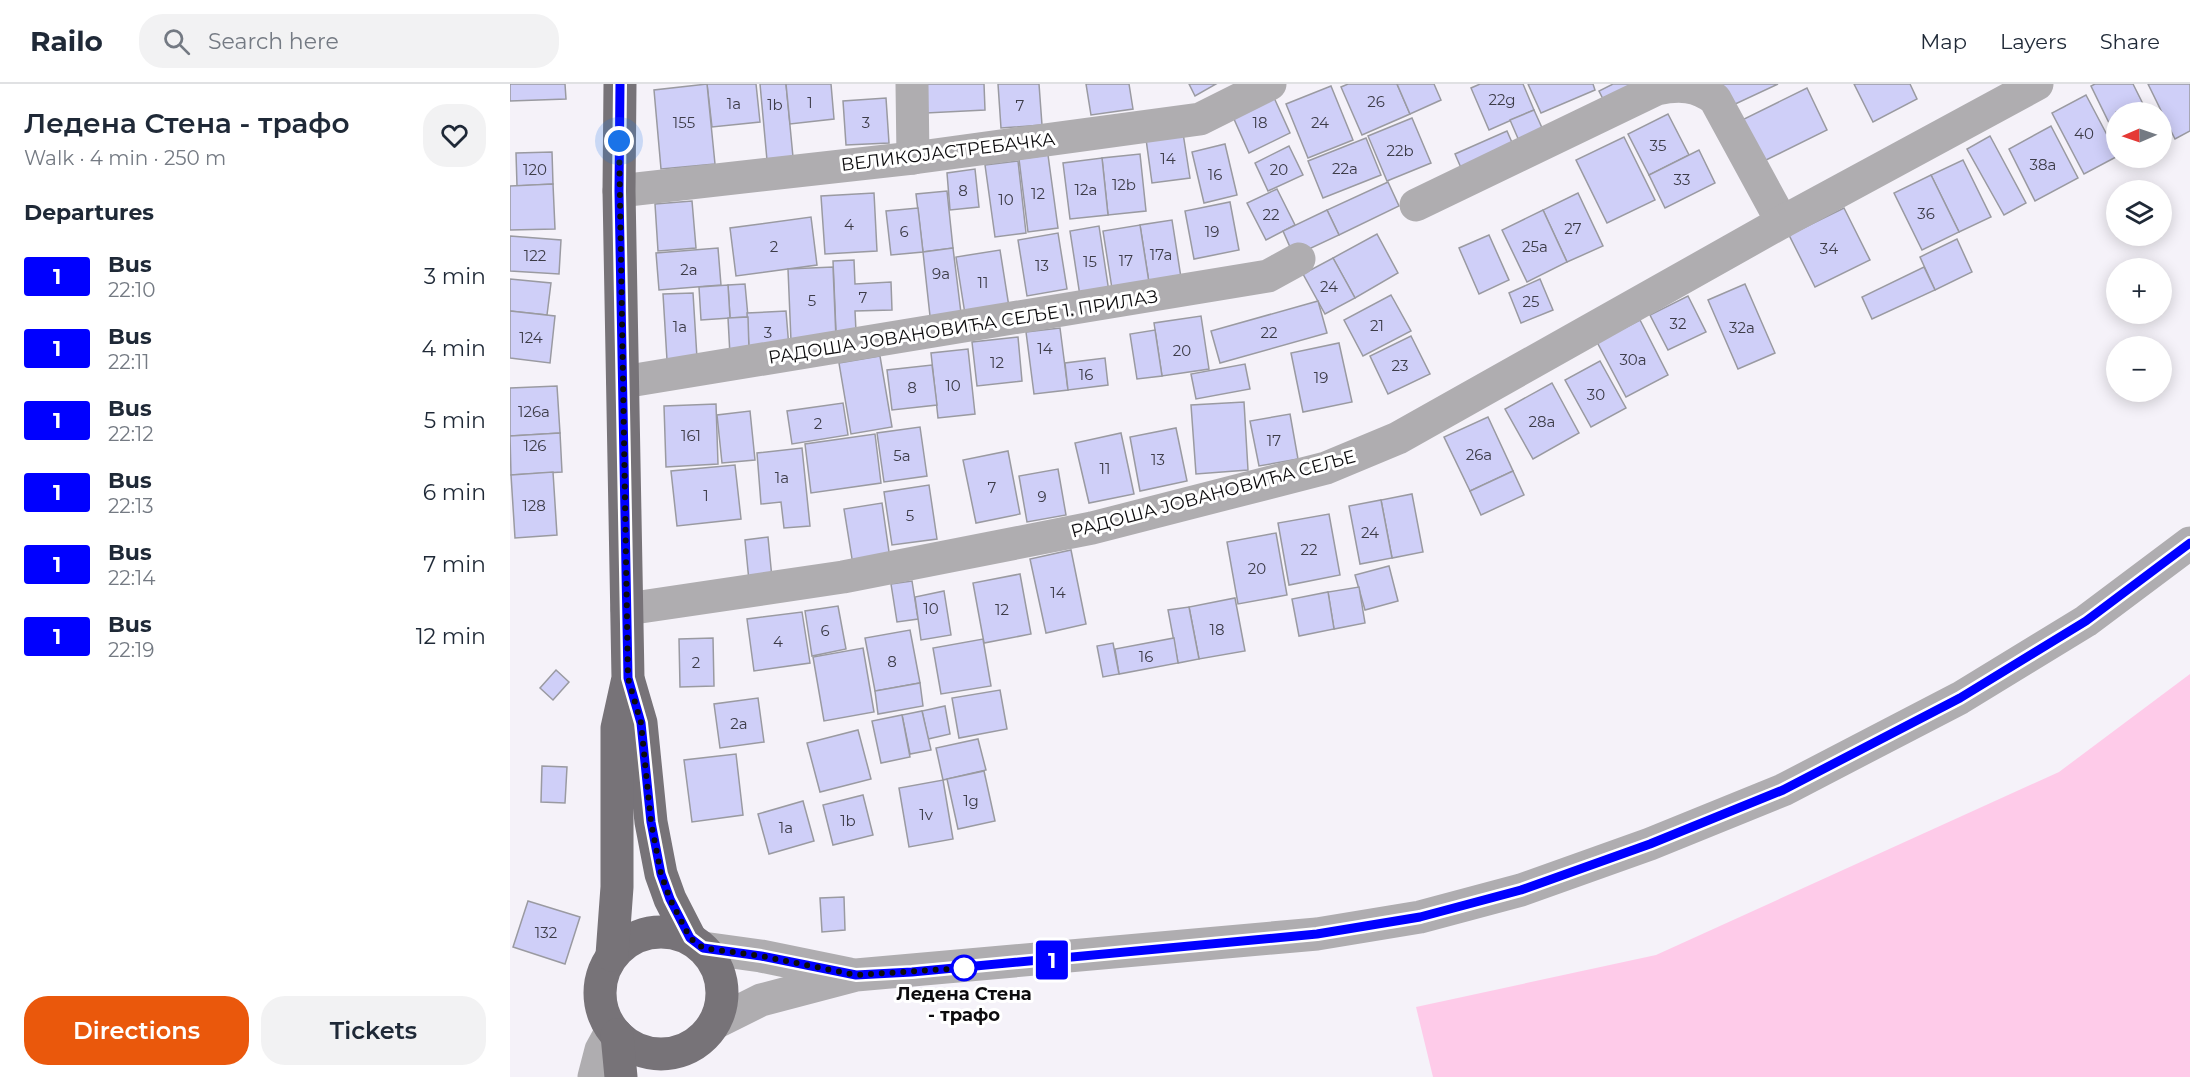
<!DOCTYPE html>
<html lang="en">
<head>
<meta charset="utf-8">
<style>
	:root { --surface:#fff; --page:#f2f2f3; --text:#1f2937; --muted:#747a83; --line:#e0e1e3; --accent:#ea580c }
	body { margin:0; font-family:Montserrat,sans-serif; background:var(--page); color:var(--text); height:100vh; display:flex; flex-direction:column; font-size:22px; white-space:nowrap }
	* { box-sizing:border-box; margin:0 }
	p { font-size:20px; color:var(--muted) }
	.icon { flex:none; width:33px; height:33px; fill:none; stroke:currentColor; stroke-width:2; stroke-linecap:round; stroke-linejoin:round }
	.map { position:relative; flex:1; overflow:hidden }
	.details { display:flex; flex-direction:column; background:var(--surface); width:510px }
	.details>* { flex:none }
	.badge { padding:0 12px; border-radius:4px; font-size:21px; line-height:39px }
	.needle { width:39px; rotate:268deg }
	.tools { position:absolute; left:1596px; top:18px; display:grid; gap:12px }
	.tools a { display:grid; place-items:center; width:66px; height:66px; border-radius:50%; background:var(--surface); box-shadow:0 3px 15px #0003; font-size:30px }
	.you { position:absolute; width:30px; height:30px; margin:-15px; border:4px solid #fff; border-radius:50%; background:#1a73e8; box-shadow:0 0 0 9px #1a73e833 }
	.map>.badge { position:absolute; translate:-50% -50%; box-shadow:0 0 0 3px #fff }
	h2 { padding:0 24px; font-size:22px; line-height:54px }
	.round { display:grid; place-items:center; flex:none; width:63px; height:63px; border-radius:24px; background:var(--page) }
	.headline { display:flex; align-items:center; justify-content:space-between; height:102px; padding:0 24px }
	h1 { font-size:28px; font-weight:600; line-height:45px }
	.primary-button { display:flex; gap:12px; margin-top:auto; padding:12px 24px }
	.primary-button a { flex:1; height:69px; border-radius:24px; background:var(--accent); color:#fff; font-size:24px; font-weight:600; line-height:69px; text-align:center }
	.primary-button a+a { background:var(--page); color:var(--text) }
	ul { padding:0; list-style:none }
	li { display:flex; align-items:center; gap:18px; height:72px; padding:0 24px }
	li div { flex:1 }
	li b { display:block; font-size:22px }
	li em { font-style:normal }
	li .badge { min-width:66px; font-weight:700; text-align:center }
	header { display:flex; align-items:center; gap:36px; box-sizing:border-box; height:84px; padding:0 30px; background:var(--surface); border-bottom:2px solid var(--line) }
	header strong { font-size:28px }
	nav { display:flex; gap:33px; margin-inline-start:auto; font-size:21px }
	.search { width:420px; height:54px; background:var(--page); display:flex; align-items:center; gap:15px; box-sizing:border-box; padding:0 21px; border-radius:24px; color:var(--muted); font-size:22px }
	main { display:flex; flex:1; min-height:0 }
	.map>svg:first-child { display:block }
</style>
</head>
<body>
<header>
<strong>Railo</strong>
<div class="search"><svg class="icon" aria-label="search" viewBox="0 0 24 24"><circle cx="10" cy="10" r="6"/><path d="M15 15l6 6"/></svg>Search here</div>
<nav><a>Map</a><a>Layers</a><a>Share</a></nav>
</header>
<main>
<section class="details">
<div class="headline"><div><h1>Ледена Стена - трафо</h1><p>Walk · 4 min · 250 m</p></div><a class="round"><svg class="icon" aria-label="heart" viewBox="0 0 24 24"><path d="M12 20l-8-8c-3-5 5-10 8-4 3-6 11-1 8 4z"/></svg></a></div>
<h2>Departures</h2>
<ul>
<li><span class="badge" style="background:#00f;color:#fff">1</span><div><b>Bus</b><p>22:10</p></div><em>3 min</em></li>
<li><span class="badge" style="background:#00f;color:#fff">1</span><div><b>Bus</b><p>22:11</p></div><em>4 min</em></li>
<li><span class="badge" style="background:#00f;color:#fff">1</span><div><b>Bus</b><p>22:12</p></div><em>5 min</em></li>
<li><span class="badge" style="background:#00f;color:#fff">1</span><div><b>Bus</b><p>22:13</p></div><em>6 min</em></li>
<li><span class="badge" style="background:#00f;color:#fff">1</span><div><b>Bus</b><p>22:14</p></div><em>7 min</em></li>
<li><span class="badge" style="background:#00f;color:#fff">1</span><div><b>Bus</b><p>22:19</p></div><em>12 min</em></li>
</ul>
<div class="primary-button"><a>Directions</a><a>Tickets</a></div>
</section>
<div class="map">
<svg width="1680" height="993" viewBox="0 0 1680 993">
	<rect width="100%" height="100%" fill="#f5f2f9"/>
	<path fill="#fecbe9" d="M1680,590V993H923L906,923L1146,871L1549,688Z"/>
	<g fill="#cfcff8" stroke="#9a9aa1" stroke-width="1.5">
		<path d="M0,0H55L56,15L0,17Z"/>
		<path d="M197,0H246L250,38L202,43Z"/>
		<path d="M197,0L205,80L151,85L144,6Z"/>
		<path d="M250,0H276L283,73L257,76Z"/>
		<path d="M276,0H321L324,35L280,40Z"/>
		<path d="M415,0H474L475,26L416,29Z"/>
		<path d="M488,0H529L532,41L491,44Z"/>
		<path d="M576,0H619L623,25L581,31Z"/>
		<path d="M679,0H706L685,12Z"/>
		<path d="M838,0H887L900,30L852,51L831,3Z"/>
		<path d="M887,0H924L931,16L900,30Z"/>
		<path d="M970,0H1013L1024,26L979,46L961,4Z"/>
		<path d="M1018,0H1083L1085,6L1031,29Z"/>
		<path d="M1103,0H1141L1098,25L1089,7Z"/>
		<path d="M1211,0H1268L1221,22Z"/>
		<path d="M1344,0H1400L1407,15L1363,38Z"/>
		<path d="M1585,0H1623L1637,28H1606L1604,49L1581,2Z"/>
		<path d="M1638,0H1680V47L1665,55Z"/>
		<path d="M821,2L843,56L798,74L776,20Z"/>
		<path d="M1297,4L1317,46L1250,79L1230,37Z"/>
		<path d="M761,7L780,49L739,69L720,26Z"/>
		<path d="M1576,11L1606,68V73L1574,90L1542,29Z"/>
		<path d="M376,14L379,59L336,61L333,17Z"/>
		<path d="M1024,26L1037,55L1013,66L1000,36Z"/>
		<path d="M1158,30L1179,71L1139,91L1118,50Z"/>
		<path d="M902,34L921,79L877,97L858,52Z"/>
		<path d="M1541,42L1568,94L1525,117L1499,65Z"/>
		<path d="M997,47L1007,70L955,93L945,70Z"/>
		<path d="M673,49L680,94L642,99L636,55Z"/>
		<path d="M1480,52L1516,119L1494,131L1457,65Z"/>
		<path d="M1114,53L1145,116L1097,139L1066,76Z"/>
		<path d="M856,54L871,91L813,114L798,77Z"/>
		<path d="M715,60L727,111L694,119L682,68Z"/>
		<path d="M779,62L793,91L758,107L745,79Z"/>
		<path d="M1189,66L1205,99L1155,124L1139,91Z"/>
		<path d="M42,68L43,100L7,102L6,69Z"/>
		<path d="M630,70L636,127L598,131L592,74Z"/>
		<path d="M538,71L548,144L518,148L509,75Z"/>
		<path d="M592,74L598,131L560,135L553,79Z"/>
		<path d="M1453,76L1481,133L1449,148L1421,91Z"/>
		<path d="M508,77L516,149L485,153L475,81Z"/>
		<path d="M465,85L469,123L440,126L437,89Z"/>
		<path d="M1421,91L1449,148L1412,166L1384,109Z"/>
		<path d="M878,98L889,122L829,151L817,126Z"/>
		<path d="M43,100L45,145L0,146V102Z"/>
		<path d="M767,105L785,141L756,156L737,119Z"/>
		<path d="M437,107L443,164L413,168L406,110Z"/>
		<path d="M364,109L367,167L315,170L311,112Z"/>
		<path d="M1068,109L1093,162L1057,178L1033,126Z"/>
		<path d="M182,117L186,164L148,167L145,120Z"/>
		<path d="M720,118L729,166L684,175L675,127Z"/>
		<path d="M408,124L413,168L381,171L376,127Z"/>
		<path d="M1334,124L1360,176L1305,203L1279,151Z"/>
		<path d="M817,126L829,151L784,172L773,147Z"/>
		<path d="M1033,126L1057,178L1017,198L992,146Z"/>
		<path d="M301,133L307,181L226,192L220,144Z"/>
		<path d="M662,136L672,200L640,205L630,141Z"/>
		<path d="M630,141L640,205L603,211L593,147Z"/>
		<path d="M589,142L599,208L570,212L560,147Z"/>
		<path d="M548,149L557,205L517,212L508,156Z"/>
		<path d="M867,150L888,189L845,214L823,174Z"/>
		<path d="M979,151L999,196L969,210L949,164Z"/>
		<path d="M0,152L51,156L49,190L0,187Z"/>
		<path d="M1447,155L1462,188L1425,206L1410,173Z"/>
		<path d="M208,164L211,201L149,206L146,169Z"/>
		<path d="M443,164L451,229L420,232L413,168Z"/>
		<path d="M490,166L499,223L455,230L446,173Z"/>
		<path d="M823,174L845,214L815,230L793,190Z"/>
		<path d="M344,176L345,200L381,198L382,226L345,227L346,247L326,248L323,177Z"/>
		<path d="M323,183L326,255L281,257L278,185Z"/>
		<path d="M1414,183L1425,206L1362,235L1352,213Z"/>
		<path d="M0,195L41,199L37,231L0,227Z"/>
		<path d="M1030,195L1043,226L1011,239L999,209Z"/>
		<path d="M235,200L238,233L220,234L218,201Z"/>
		<path d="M1235,200L1265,269L1228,285L1198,216Z"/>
		<path d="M218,201L220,234L191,236L189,203Z"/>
		<path d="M183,209L187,274L157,276L153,210Z"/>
		<path d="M881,211L901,247L853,272L834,236Z"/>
		<path d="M1178,212L1196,248L1158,266L1140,231Z"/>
		<path d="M808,217L817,249L710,279L701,247Z"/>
		<path d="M0,227L45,232L40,279L0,274Z"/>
		<path d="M276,227L279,264L239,266L237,229Z"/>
		<path d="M691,232L699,285L652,292L644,239Z"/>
		<path d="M238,233L239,266L220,271L218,234Z"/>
		<path d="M1130,236L1158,291L1116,313L1087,258Z"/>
		<path d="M550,244L558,306L524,310L516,248Z"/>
		<path d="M645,246L652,292L627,295L620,250Z"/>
		<path d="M901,252L920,290L878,310L860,272Z"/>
		<path d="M508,253L512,297L467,302L462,258Z"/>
		<path d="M829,259L842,318L793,328L781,269Z"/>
		<path d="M458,265L465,330L428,334L421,269Z"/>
		<path d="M370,272L382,343L341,350L329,279Z"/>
		<path d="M595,274L598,301L558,306L555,279Z"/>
		<path d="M1090,277L1116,324L1081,343L1055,296Z"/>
		<path d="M735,280L740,305L686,315L681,290Z"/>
		<path d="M422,281L427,321L382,326L377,286Z"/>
		<path d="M1042,299L1069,349L1023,375L995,325Z"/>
		<path d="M47,302L50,349L0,352V304Z"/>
		<path d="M734,318L738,386L686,390L681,321Z"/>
		<path d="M333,319L338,351L282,360L277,327Z"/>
		<path d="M206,320L208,380L156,383L154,322Z"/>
		<path d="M240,327L245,376L212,379L207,331Z"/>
		<path d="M780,330L788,375L749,382L740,337Z"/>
		<path d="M978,333L1003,387L960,407L934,353Z"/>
		<path d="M410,343L417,392L374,398L367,349Z"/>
		<path d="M666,344L677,397L630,407L620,353Z"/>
		<path d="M50,349L52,388L1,391L0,352Z"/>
		<path d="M611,349L624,410L579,419L565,359Z"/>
		<path d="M365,350L371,399L301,409L295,360Z"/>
		<path d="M292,364L300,442L274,444L271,418L251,420L247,369Z"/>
		<path d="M498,367L510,430L466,439L453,376Z"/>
		<path d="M225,381L231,435L167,442L161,387Z"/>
		<path d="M548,385L556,431L517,438L509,392Z"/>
		<path d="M1003,387L1014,411L971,431L960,407Z"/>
		<path d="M43,388L47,451L5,454L1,391Z"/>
		<path d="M419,401L427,455L382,461L374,408Z"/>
		<path d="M902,410L913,468L882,474L871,416Z"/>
		<path d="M871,416L882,474L850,480L839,422Z"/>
		<path d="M372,419L380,475L343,481L334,425Z"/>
		<path d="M819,430L830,491L779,501L768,439Z"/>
		<path d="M766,449L777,511L728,520L717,458Z"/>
		<path d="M258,453L262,494L239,497L235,456Z"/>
		<path d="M561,466L576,540L536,549L520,475Z"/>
		<path d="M879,482L888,517L855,526L845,491Z"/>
		<path d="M510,490L521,550L474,559L463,499Z"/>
		<path d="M402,497L408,535L387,538L381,500Z"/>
		<path d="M849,503L855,539L824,545L818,508Z"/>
		<path d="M434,507L441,551L411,556L405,513Z"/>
		<path d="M818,508L824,545L789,552L782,515Z"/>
		<path d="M725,514L735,567L689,575L679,523Z"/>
		<path d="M328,522L336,565L302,572L295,527Z"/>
		<path d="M679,523L689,575L668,579L658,526Z"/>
		<path d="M292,528L300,579L244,587L237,535Z"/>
		<path d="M400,546L410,599L365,607L355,554Z"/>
		<path d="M203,554L204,602L170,603L169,555Z"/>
		<path d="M664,554L668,579L609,590L605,565Z"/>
		<path d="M473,555L481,602L431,610L423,564Z"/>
		<path d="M603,559L609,590L593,593L587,562Z"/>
		<path d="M353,564L364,628L314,637L303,573Z"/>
		<path d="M46,586L59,598L43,616L30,604Z"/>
		<path d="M410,599L413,622L368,630L365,607Z"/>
		<path d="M490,606L497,645L449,654L442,614Z"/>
		<path d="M248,614L254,658L210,664L204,620Z"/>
		<path d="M435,622L440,650L418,655L412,627Z"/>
		<path d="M412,627L421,666L400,670L392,631Z"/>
		<path d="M392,631L400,673L371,679L362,637Z"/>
		<path d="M348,646L361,695L310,708L297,659Z"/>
		<path d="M468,655L476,686L433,696L426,664Z"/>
		<path d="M226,670L233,731L182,738L174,676Z"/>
		<path d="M32,682L57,683L55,719L31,718Z"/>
		<path d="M474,687L485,737L448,745L437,695Z"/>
		<path d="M433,696L443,755L399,763L389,704Z"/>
		<path d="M353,711L363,751L323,761L313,721Z"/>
		<path d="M293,717L304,757L259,770L248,730Z"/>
		<path d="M334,813L335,846L312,848L310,814Z"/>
		<path d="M18,817L70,833L55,880L3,863Z"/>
	</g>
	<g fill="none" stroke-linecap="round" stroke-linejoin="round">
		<g stroke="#afadb0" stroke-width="33">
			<path d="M402,0L403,74"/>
			<path d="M109,107L403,74L690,35L760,0"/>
			<path d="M906,121L1147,5C1169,0 1187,1 1205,15L1272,138"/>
			<path d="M113,298L758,192L789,175"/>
			<path d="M117,525L333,493L582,444L816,384L888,354L1272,138L1527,0"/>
			<path d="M193,864L251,872L339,890"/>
			<path d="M205,939L251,916L346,891L807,850L910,833L1011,806L1140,760L1273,706L1450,614L1576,537L1680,459"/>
			<path d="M84,993L91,966L102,946"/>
		</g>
		<g stroke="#777378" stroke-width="33">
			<path d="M119,598L131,639L141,738L151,790L160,815L180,854"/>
			<circle cx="151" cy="909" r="61"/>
			<path d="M102,871L107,803V644L118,594L109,107L110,0"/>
			<path d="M107,951L111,993"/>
		</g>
	</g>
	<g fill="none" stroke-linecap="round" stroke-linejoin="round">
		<g stroke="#fff" stroke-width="14">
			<path id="line" d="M110,0L109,107L118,594L131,639L141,738L151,790L160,815L180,854L193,864L251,872L346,891L402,888L807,850L910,833L1011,806L1140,760L1273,706L1450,614L1576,537L1680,459"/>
		</g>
		<use href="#line" stroke="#00f" stroke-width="9"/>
		<path stroke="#0c0b0d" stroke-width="6" stroke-dasharray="0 10.8" d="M109,57L118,594L131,639L141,738L151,790L160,815L180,854L193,864L251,872L346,891L454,884"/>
	</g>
	<circle fill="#fff" stroke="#00f" stroke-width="3" cx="454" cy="884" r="12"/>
	<g text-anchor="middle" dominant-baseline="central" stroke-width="6" stroke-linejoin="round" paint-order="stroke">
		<g font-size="15" fill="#3d3c48">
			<text x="992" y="15">22g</text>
			<text x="866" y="17">26</text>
			<text x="300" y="18">1</text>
			<text x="224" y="19">1a</text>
			<text x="265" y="20">1b</text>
			<text x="510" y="21">7</text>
			<text x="174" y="38">155</text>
			<text x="356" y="38">3</text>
			<text x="750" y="38">18</text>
			<text x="810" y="38">24</text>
			<text x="1574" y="49">40</text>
			<text x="1148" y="61">35</text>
			<text x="890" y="66">22b</text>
			<text x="658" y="74">14</text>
			<text x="1533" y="80">38a</text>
			<text x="835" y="84">22a</text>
			<text x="25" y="85">120</text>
			<text x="769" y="85">20</text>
			<text x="705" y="90">16</text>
			<text x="1172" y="95">33</text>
			<text x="614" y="100">12b</text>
			<text x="576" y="105">12a</text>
			<text x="453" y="106">8</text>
			<text x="528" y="109">12</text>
			<text x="496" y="115">10</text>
			<text x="1416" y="129">36</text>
			<text x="761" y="130">22</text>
			<text x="339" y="140">4</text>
			<text x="1063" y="144">27</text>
			<text x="394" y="147">6</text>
			<text x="702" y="147">19</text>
			<text x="264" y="162">2</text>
			<text x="1025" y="162">25a</text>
			<text x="1319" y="164">34</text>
			<text x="651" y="170">17a</text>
			<text x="25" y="171">122</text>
			<text x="616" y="176">17</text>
			<text x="580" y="177">15</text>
			<text x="532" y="181">13</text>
			<text x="179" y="185">2a</text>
			<text x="431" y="189">9a</text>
			<text x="473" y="198">11</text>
			<text x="819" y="202">24</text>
			<text x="353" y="213">7</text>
			<text x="302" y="216">5</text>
			<text x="1021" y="217">25</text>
			<text x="1168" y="239">32</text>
			<text x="867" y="241">21</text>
			<text x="170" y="242">1a</text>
			<text x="1232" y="243">32a</text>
			<text x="258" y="248">3</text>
			<text x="759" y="248">22</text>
			<text x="21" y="253">124</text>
			<text x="535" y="264">14</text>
			<text x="672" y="266">20</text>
			<text x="1123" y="275">30a</text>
			<text x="487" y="278">12</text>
			<text x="890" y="281">23</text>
			<text x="576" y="290">16</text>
			<text x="811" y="293">19</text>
			<text x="443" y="301">10</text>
			<text x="402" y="303">8</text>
			<text x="1086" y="310">30</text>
			<text x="24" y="327">126a</text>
			<text x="1032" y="337">28a</text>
			<text x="308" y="339">2</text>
			<text x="181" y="351">161</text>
			<text x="764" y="356">17</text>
			<text x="25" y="361">126</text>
			<text x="969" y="370">26a</text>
			<text x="392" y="371">5a</text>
			<text x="648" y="375">13</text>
			<text x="595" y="384">11</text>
			<text x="272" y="393">1a</text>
			<text x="482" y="403">7</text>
			<text x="196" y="411">1</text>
			<text x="532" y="412">9</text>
			<text x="24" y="421">128</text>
			<text x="400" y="431">5</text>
			<text x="860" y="448">24</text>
			<text x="799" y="465">22</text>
			<text x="747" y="484">20</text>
			<text x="548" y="508">14</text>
			<text x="421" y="524">10</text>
			<text x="492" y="525">12</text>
			<text x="707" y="545">18</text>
			<text x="315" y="546">6</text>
			<text x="268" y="557">4</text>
			<text x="636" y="572">16</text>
			<text x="382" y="577">8</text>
			<text x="186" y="578">2</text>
			<text x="229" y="639">2a</text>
			<text x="461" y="716">1g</text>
			<text x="416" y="730">1v</text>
			<text x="338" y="736">1b</text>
			<text x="276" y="743">1a</text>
			<text x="36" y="848">132</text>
		</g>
		<g font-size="18" fill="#0c0b0d" stroke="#fff">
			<text transform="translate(438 68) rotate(-7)">ВЕЛИКОЈАСТРЕБАЧКА</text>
			<text transform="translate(453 243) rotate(-9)">РАДОША ЈОВАНОВИЋА СЕЉЕ 1. ПРИЛАЗ</text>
			<text transform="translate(703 410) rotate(-15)">РАДОША ЈОВАНОВИЋА СЕЉЕ</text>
		</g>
		<g font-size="18" font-weight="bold" fill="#0c0b0d" stroke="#fff">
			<text x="454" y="910">Ледена Стена<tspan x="454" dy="21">- трафо</tspan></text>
		</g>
	</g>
</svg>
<div class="tools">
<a><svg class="needle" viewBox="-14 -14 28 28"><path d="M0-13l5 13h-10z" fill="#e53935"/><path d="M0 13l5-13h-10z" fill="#747a83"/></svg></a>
<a><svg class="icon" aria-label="layers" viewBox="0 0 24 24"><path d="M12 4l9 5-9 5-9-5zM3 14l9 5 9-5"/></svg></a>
<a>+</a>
<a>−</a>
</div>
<div class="you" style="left:109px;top:57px"></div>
<b class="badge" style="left:542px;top:876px;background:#00f;color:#fff">1</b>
</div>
</main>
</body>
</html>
